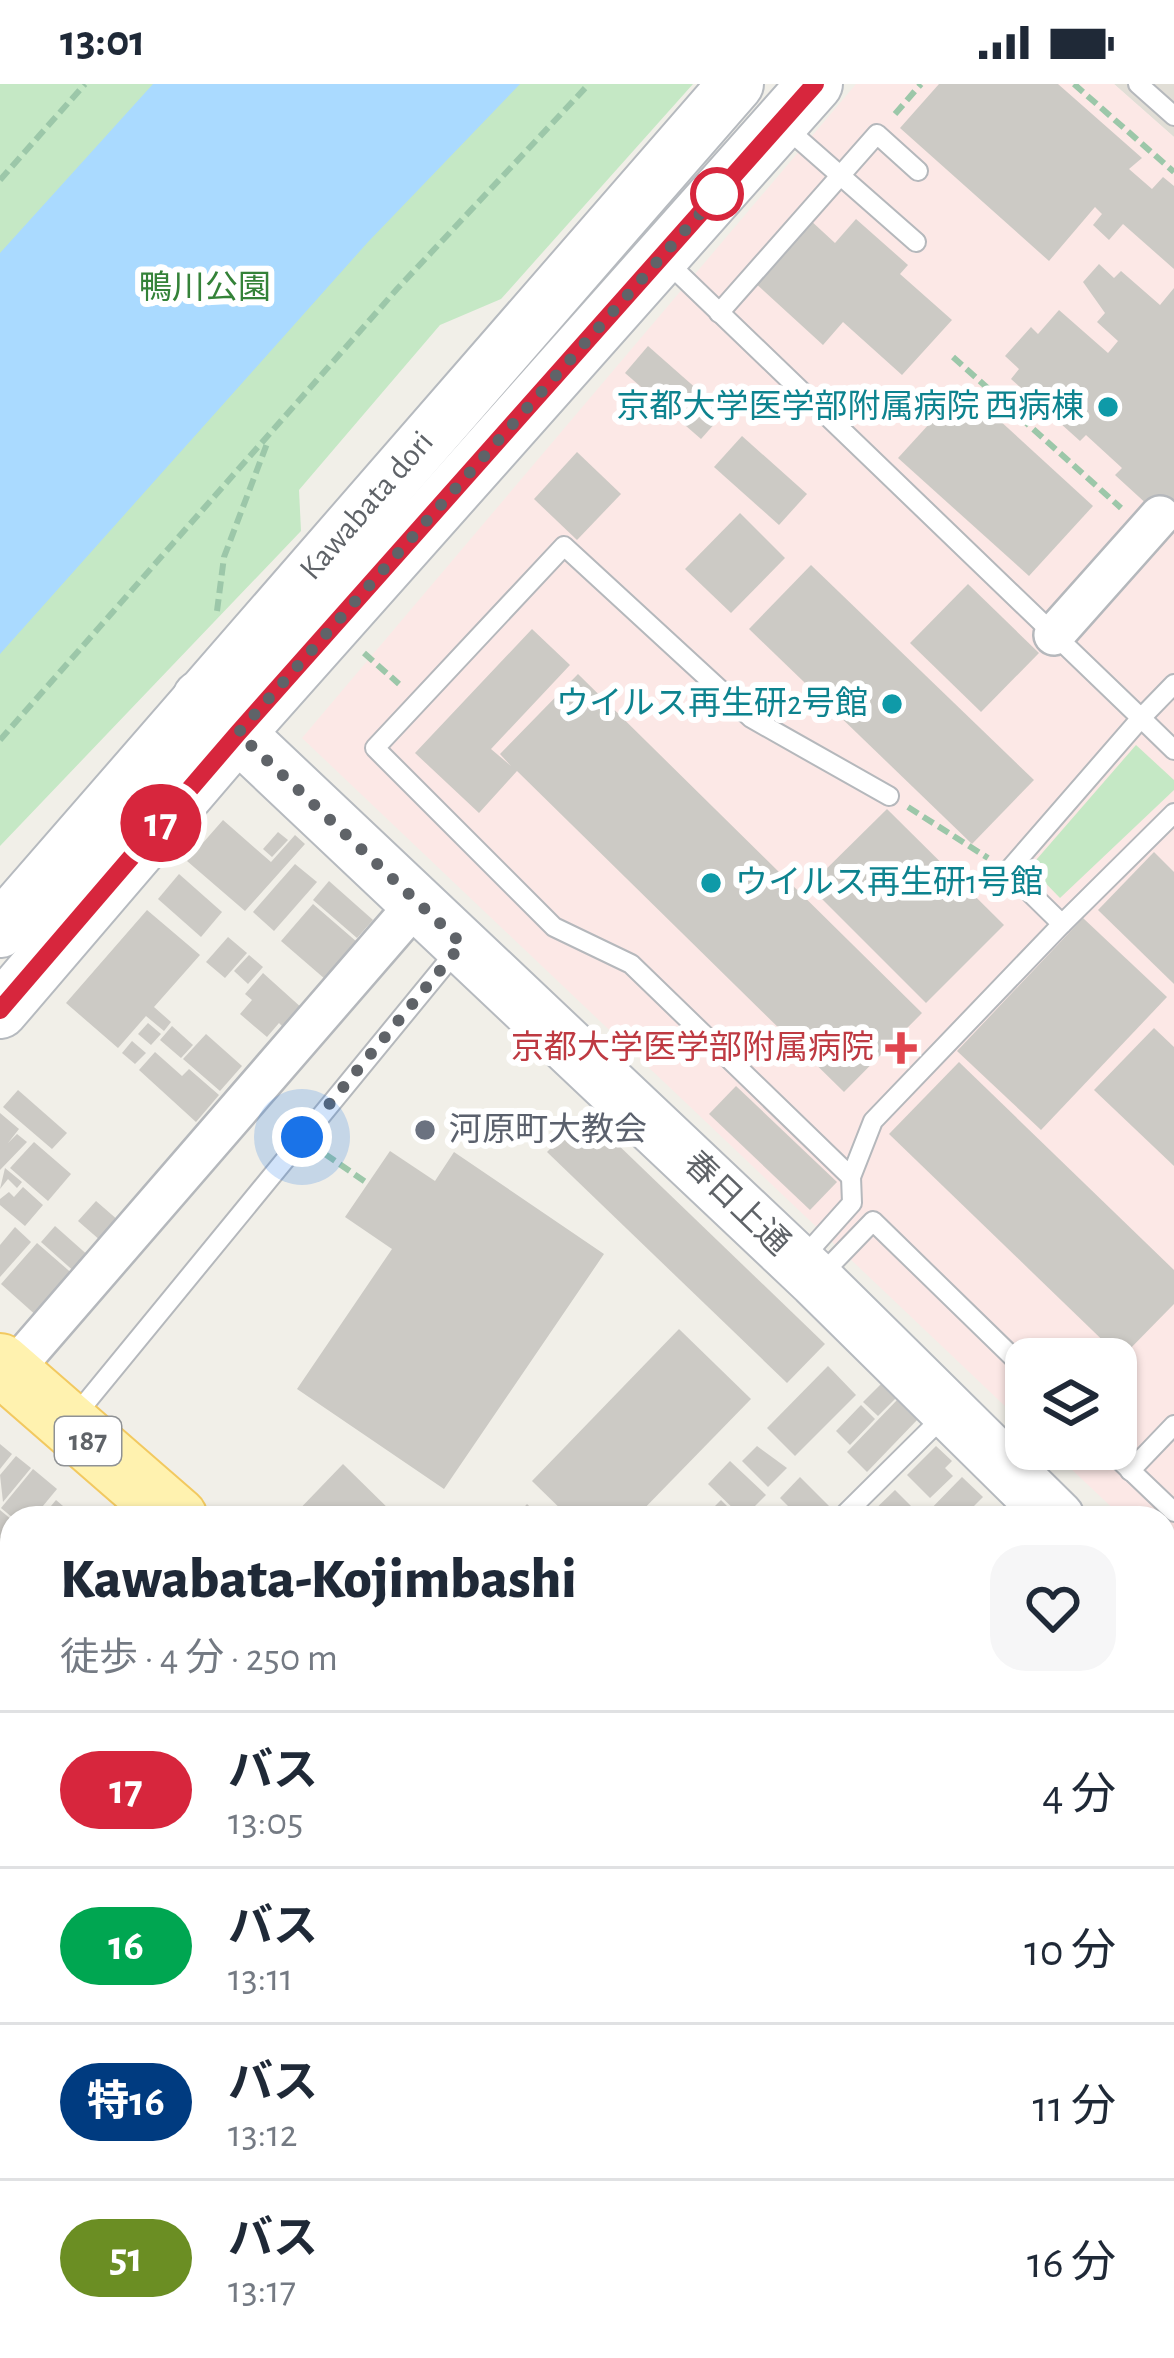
<!DOCTYPE html>
<html lang="ja">
<head>
<meta charset="utf-8">
<style>
	:root { --surface:#fff; --page:#f6f6f7; --text:#1f2937; --muted:#747a83; --line:#e0e1e3 }
	body { margin:0; font-family:"Alegreya Sans","Noto Sans JP",sans-serif; background:var(--page); color:var(--text); height:100vh; display:flex; flex-direction:column; font-size:45px; white-space:nowrap }
	* { box-sizing:border-box; margin:0 }
	p { font-size:39px; color:var(--muted) }
	.icon { flex:none; width:66px; height:66px; fill:none; stroke:currentColor; stroke-width:2; stroke-linecap:round; stroke-linejoin:round }
	.map { position:relative; flex:1; overflow:hidden }
	.details { position:absolute; left:0px; top:1422px; width:1176px; height:852px; display:flex; flex-direction:column; background:var(--surface); border-radius:36px 36px 0 0; box-shadow:0 3px 9px #0004 }
	.details>* { flex:none }
	.badge { padding:0 24px; border-radius:39px; font-size:42px; line-height:78px }
	.controls { position:absolute; left:1005px; top:1254px; display:grid; gap:24px }
	.controls a { display:grid; place-items:center; width:132px; height:132px; border-radius:24px; background:var(--surface); box-shadow:0 3px 9px #0004; font-size:60px }
	.you { position:absolute; width:60px; height:60px; margin:-30px; border:9px solid #fff; border-radius:50%; background:#1a73e8; box-shadow:0 0 0 18px #1a73e833 }
	.map>.badge { position:absolute; translate:-50% -50%; box-shadow:0 0 0 6px #fff }
	.round { display:grid; place-items:center; flex:none; width:126px; height:126px; border-radius:36px; background:var(--page) }
	.head { display:flex; align-items:center; justify-content:space-between; height:204px; padding:0 60px }
	h1 { font-size:57px; font-weight:800; line-height:90px }
	ul { padding:0; list-style:none }
	li { display:flex; align-items:center; gap:36px; height:156px; padding:0 60px; border-top:3px solid var(--line) }
	li div { flex:1 }
	li b { display:block; font-size:45px }
	li em { font-style:normal }
	li .badge { min-width:132px; font-weight:700; text-align:center }
	.status { display:flex; justify-content:space-between; align-items:center; height:84px; padding:0 60px; background:var(--surface); direction:ltr }
	.status svg { height:33px; fill:currentColor }
	.map>svg:first-child { display:block }
</style>
</head>
<body>
<div class="status"><b>13:01</b><svg viewBox="0 0 49 12"><path d="M0 12V9h3v3zM5 12V6h3v6zM10 12V3h3v9zM15 12V0h3v12zM26 1h20v11H26zM47 4h2v5h-2z"/></svg></div>
<div class="map">
<svg width="1174" height="2274" viewBox="0 0 1174 2274">
	<rect width="100%" height="100%" fill="#f1efe8"/>
	<path fill="#e1ded6" d="M1114,0H1174V53Z"/>
	<path fill="#fce8e6" d="M856,0H1114L1174,53V1482L1164,1473V1434H1123L1050,1365H1116V1275H1026V1342L302,654Z"/>
	<g fill="#c5e8c5">
		<path d="M0,0H693L501,215L440,241L299,406L301,447L0,762Z"/>
		<path d="M1136,661L1174,696V706L1060,814L1030,783Z"/>
		<path d="M518,2262H623L634,2274H507Z"/>
	</g>
	<path fill="#aadaff" d="M153,0H520L368,158L0,570V169Z"/>
	<g fill="#cccac5">
		<path d="M939,0H1058L1142,74L1129,85L1152,105L1163,93L1174,102V185L1123,140L1109,156L1093,141L1102,130L1095,123L1049,177L900,44Z"/>
		<path d="M809,135L835,159L856,135L908,181L900,190L952,236L902,291L843,238L823,261L753,197Z"/>
		<path d="M1099,180L1114,194L1121,187L1160,221L1174,204V445L1115,391L1122,384L1086,351L1080,357L1011,295L1019,285L1005,272L1031,243L1038,250L1059,226L1108,269L1118,257L1097,238L1105,229L1083,198Z"/>
		<path d="M648,262L724,329L701,355L625,289Z"/>
		<path d="M963,303L1093,422L1029,492L898,374Z"/>
		<path d="M742,352L807,410L779,441L714,383Z"/>
		<path d="M577,368L621,410L577,456L534,415Z"/>
		<path d="M740,429L785,474L731,529L685,485Z"/>
		<path d="M811,481L1034,696L972,760L749,545Z"/>
		<path d="M968,500L1039,569L981,628L910,559Z"/>
		<path d="M532,545L570,581L491,665L511,682L500,670L578,590L922,929L844,1008L517,687L479,729L415,669Z"/>
		<path d="M887,725L1004,841L926,919L809,802Z"/>
		<path d="M223,736L271,778L295,751L305,760L245,827L187,777Z"/>
		<path d="M278,748L288,756L272,773L263,765Z"/>
		<path d="M1154,768L1174,788V900L1098,826Z"/>
		<path d="M295,780L317,798L274,847L253,828Z"/>
		<path d="M179,790L222,828L201,853L158,815Z"/>
		<path d="M329,797L373,836L357,854L313,816Z"/>
		<path d="M313,820L357,858L325,895L281,857Z"/>
		<path d="M147,826L200,871L154,923L171,938L164,947L146,932L118,964L66,919Z"/>
		<path d="M1083,834L1167,913L1041,1046L957,967Z"/>
		<path d="M228,853L247,869L225,894L206,878Z"/>
		<path d="M249,871L263,883L248,900L234,887Z"/>
		<path d="M263,889L303,925L285,945L279,939L267,953L240,930L252,916L245,910Z"/>
		<path d="M148,939L161,950L151,961L138,950Z"/>
		<path d="M172,942L193,961L181,974L160,956Z"/>
		<path d="M1154,944L1174,963V1082L1094,1006Z"/>
		<path d="M206,950L242,982L220,1007L183,975Z"/>
		<path d="M132,957L146,969L135,980L122,969Z"/>
		<path d="M155,968L182,992L189,985L219,1011L196,1038L139,986Z"/>
		<path d="M959,978L1174,1186V1220L1121,1274L889,1050Z"/>
		<path d="M736,1002L837,1098L810,1126L709,1030Z"/>
		<path d="M18,1006L67,1049L52,1065L3,1023Z"/>
		<path d="M0,1029L19,1045L8,1059L17,1050L27,1058L0,1086Z"/>
		<path d="M585,1029L825,1260L787,1299L547,1068Z"/>
		<path d="M34,1058L71,1090L48,1117L10,1084Z"/>
		<path d="M390,1067L435,1097L454,1068L604,1170L444,1405L297,1305L392,1165L345,1133Z"/>
		<path d="M5,1084L22,1098L17,1104L8,1095L0,1105Z"/>
		<path d="M23,1103L43,1121L25,1142L0,1121V1115L9,1108L14,1113Z"/>
		<path d="M96,1117L119,1137L101,1157L78,1137Z"/>
		<path d="M55,1142L91,1174L77,1190L41,1158Z"/>
		<path d="M15,1143L31,1158L0,1193V1161Z"/>
		<path d="M37,1159L75,1192L38,1233L1,1200Z"/>
		<path d="M679,1245L751,1315L635,1434H570L532,1397Z"/>
		<path d="M828,1282L856,1311L795,1372L767,1344Z"/>
		<path d="M882,1299L896,1314L878,1332L863,1318Z"/>
		<path d="M898,1315L918,1335L867,1388L847,1368Z"/>
		<path d="M861,1321L875,1335L850,1361L836,1347Z"/>
		<path d="M0,1360L12,1370L0,1385Z"/>
		<path d="M757,1362L787,1384L768,1403L742,1377Z"/>
		<path d="M936,1362L952,1377L945,1384L953,1392L930,1414L907,1391Z"/>
		<path d="M16,1372L31,1384L3,1418L0,1391Z"/>
		<path d="M730,1377L766,1411L743,1434L708,1400Z"/>
		<path d="M343,1380L398,1434H291Z"/>
		<path d="M33,1385L57,1405L33,1434H13L1,1424Z"/>
		<path d="M800,1393L829,1422L817,1434H800L780,1414Z"/>
		<path d="M962,1393L983,1413L962,1434H922Z"/>
		<path d="M895,1406L918,1429L913,1434H866Z"/>
		<path d="M56,1416L77,1434H41Z"/>
		<path d="M721,1416L739,1434H703Z"/>
		<path d="M527,1420L542,1434H514Z"/>
		<path d="M0,1426L12,1436L10,1461L0,1454Z"/>
		<path d="M12,1469V1493L0,1484Z"/>
		<path d="M0,1489L12,1499V1508L0,1522Z"/>
		<path d="M12,1515V1549L9,1553L0,1546V1530Z"/>
		<path d="M12,1552V1584L0,1573Z"/>
		<path d="M12,1628V1656L0,1645Z"/>
		<path d="M1174,1631V1681L1164,1671V1635Z"/>
		<path d="M4,1657L12,1664V1720L0,1732Z"/>
		<path d="M1174,1758V1806L1164,1816V1769Z"/>
		<path d="M0,1765L12,1778V1808L0,1796Z"/>
		<path d="M0,1799L12,1812V1832L0,1843Z"/>
		<path d="M1174,1814V1884L1164,1874V1824Z"/>
		<path d="M12,1835V1856L0,1867V1846Z"/>
		<path d="M9,1875L12,1878V1908L0,1895V1877L4,1881Z"/>
		<path d="M1164,1880L1174,1889V1925L1164,1936Z"/>
		<path d="M0,1898L12,1911L9,1942L0,1933Z"/>
		<path d="M12,1965V1998L0,2009V1976Z"/>
		<path d="M12,2002V2025L7,2030L0,2014Z"/>
		<path d="M12,2030V2057L0,2044Z"/>
		<path d="M1174,2100V2141L1164,2132V2110Z"/>
		<path d="M1164,2136L1174,2146V2203L1164,2193Z"/>
		<path d="M1170,2203L1174,2206V2243L1164,2233V2209Z"/>
		<path d="M1164,2240L1174,2251V2262L1162,2274H1137L1131,2268L1137,2262H1164Z"/>
		<path d="M652,2262H690L677,2274H663Z"/>
		<path d="M701,2262H723L734,2274H689Z"/>
	</g>
	<g fill="none" stroke-linecap="round" stroke-linejoin="round">
		<g stroke="#b5b8bc" stroke-width="22">
			<g id="lane">
				<path d="M1138,0L1174,32"/>
				<path d="M784,42L916,158"/>
				<path d="M665,176L1141,634L1174,600"/>
				<path d="M719,229L877,50L918,87"/>
				<path d="M889,712L751,634L564,462L375,664L554,843L631,880L851,1093L873,1037L1062,840L1008,787L1141,634L1174,666"/>
				<path d="M1062,840L1174,729"/>
				<path d="M801,1176L852,1119L851,1093"/>
				<path d="M820,1192L873,1137L1026,1286"/>
				<path d="M75,1332L457,866"/>
				<path d="M1108,1365L1174,1428"/>
				<path d="M1130,1387L1174,1341"/>
				<path d="M841,1434L946,1330"/>
				<path d="M0,1964L12,1952"/>
				<path d="M0,2071L12,2084"/>
				<path d="M1164,2078L1174,2068"/>
				<path d="M487,2274L498,2262"/>
			</g>
		</g>
		<g stroke="#b5b8bc" stroke-width="44">
			<g id="street">
				<path d="M1054,551L1160,432"/>
				<path d="M10,1289L417,819"/>
				<path d="M0,1751L12,1740"/>
				<path d="M161,2262L173,2274"/>
				<path d="M44,2274L59,2262"/>
			</g>
		</g>
		<g stroke="#b6babf" stroke-width="58">
			<g id="secondary">
				<path d="M200,614L816,1196L1057,1434"/>
				<path d="M0,846L736,0"/>
				<path d="M0,927L238,649L815,0"/>
				<path d="M1164,1591L1174,1581"/>
				<path d="M942,2274L954,2262"/>
			</g>
		</g>
		<g stroke="#f2c960" stroke-width="64">
			<g id="primary">
				<path d="M0,1280L177,1434"/>
				<path d="M1032,2262L1044,2274"/>
			</g>
		</g>
		<g stroke="#9cc7a9" stroke-width="6" stroke-dasharray="12 6" stroke-linecap="butt">
			<path d="M1074,0L1174,88"/>
			<path d="M895,30L921,0"/>
			<path d="M0,96L85,0"/>
			<path d="M953,273L1121,424"/>
			<path d="M217,527L224,473L268,357"/>
			<path d="M364,569L399,600"/>
			<path d="M0,656L397,205L589,0"/>
			<path d="M908,723L988,774"/>
			<path d="M325,1070L367,1099"/>
		</g>
		<use href="#lane" stroke="#fff" stroke-width="18"/>
		<use href="#street" stroke="#fff" stroke-width="39"/>
		<use href="#secondary" stroke="#fff" stroke-width="54"/>
		<use href="#primary" stroke="#fff2af" stroke-width="60"/>
	</g>
	<g fill="none" stroke-linecap="round" stroke-linejoin="round">
		<g stroke="#fff" stroke-width="27">
			<path id="line" d="M0,926L238,649L815,0"/>
		</g>
		<use href="#line" stroke="#d7263d" stroke-width="18"/>
		<path stroke="#5f6368" stroke-width="12" stroke-dasharray="0 21.6" d="M302,1053L462,860L238,649L721,106L717,110"/>
	</g>
	<circle fill="#fff" stroke="#d7263d" stroke-width="6" cx="717" cy="110" r="24"/>
	<g fill="#0f9aa8" stroke="#fff" stroke-width="4.5">
		<circle cx="1108" cy="323" r="12"/>
		<circle cx="892" cy="620" r="12"/>
		<circle cx="711" cy="799" r="12"/>
	</g>
	<path fill="#e0444e" stroke="#fff" stroke-width="4.5" d="M895 946h12v12h12v12h-12v12h-12v-12h-12v-12h12z"/>
	<circle fill="#6b7280" stroke="#fff" stroke-width="4.5" cx="425" cy="1046" r="12"/>
	<g text-anchor="middle" dominant-baseline="central" stroke-width="12" stroke-linejoin="round" paint-order="stroke">
		<rect fill="#fff" stroke="#8f9295" stroke-width="3" x="55" y="1333" width="66" height="48" rx="9"/>
		<g font-size="30" font-weight="bold" fill="#5f6368">
			<text x="88" y="1357">187</text>
		</g>
		<g font-size="33" fill="#348238" stroke="#fff">
			<text x="205" y="204">鴨川公園</text>
		</g>
		<g font-size="33" fill="#0d838f" stroke="#fff" text-anchor="end">
			<text x="1084" y="323">京都大学医学部附属病院 西病棟</text>
			<text x="868" y="620">ウイルス再生研2号館</text>
			<text x="735" y="799" text-anchor="start">ウイルス再生研1号館</text>
		</g>
		<g font-size="33" fill="#5f6368" stroke="#fff">
			<text transform="translate(367 422) rotate(-49)">Kawabata dori</text>
			<text transform="translate(736 1120) rotate(44)">春日上通</text>
		</g>
		<g font-size="33" fill="#be3a42" stroke="#fff" text-anchor="end">
			<text x="874" y="964">京都大学医学部附属病院</text>
		</g>
		<g font-size="33" fill="#5b616d" stroke="#fff" text-anchor="start">
			<text x="449" y="1046">河原町大教会</text>
		</g>
	</g>
</svg>
<div class="controls">
<a><svg class="icon" aria-label="layers" viewBox="0 0 24 24"><path d="M12 4l9 5-9 5-9-5zM3 14l9 5 9-5"/></svg></a>
</div>
<div class="you" style="left:302px;top:1053px"></div>
<b class="badge" style="left:161px;top:739px;background:#d7263d;color:#fff">17</b>
<section class="details">
<div class="head"><div><h1>Kawabata-Kojimbashi</h1><p>徒歩 · 4 分 · 250 m</p></div><a class="round"><svg class="icon" aria-label="heart" viewBox="0 0 24 24"><path d="M12 20l-8-8c-3-5 5-10 8-4 3-6 11-1 8 4z"/></svg></a></div>
<ul>
<li><span class="badge" style="background:#d7263d;color:#fff">17</span><div><b>バス</b><p>13:05</p></div><em>4 分</em></li>
<li><span class="badge" style="background:#00a651;color:#fff">16</span><div><b>バス</b><p>13:11</p></div><em>10 分</em></li>
<li><span class="badge" style="background:#003b80;color:#fff">特16</span><div><b>バス</b><p>13:12</p></div><em>11 分</em></li>
<li><span class="badge" style="background:#6b8e23;color:#fff">51</span><div><b>バス</b><p>13:17</p></div><em>16 分</em></li>
</ul>
</section>
</div>
</body>
</html>
